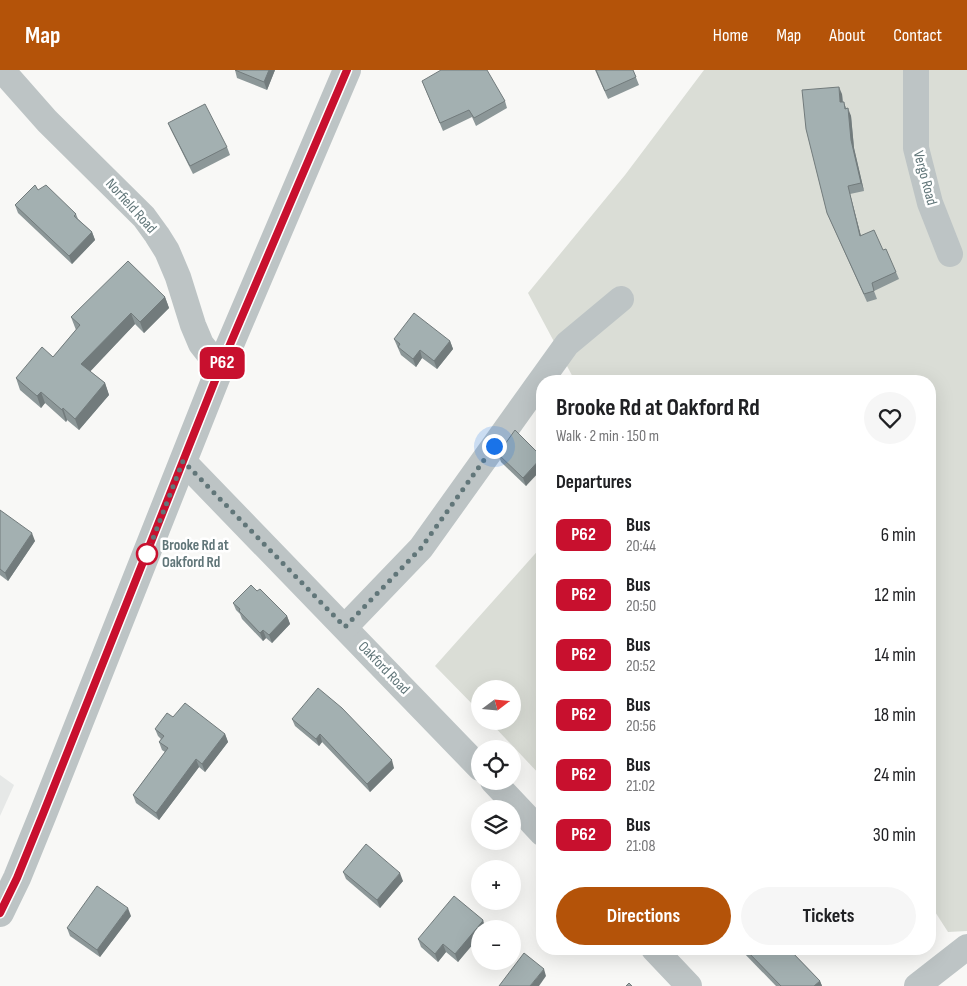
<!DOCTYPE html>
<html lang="en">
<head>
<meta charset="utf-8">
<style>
	:root { --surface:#fff; --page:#f6f6f6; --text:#202124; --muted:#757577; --accent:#b45309 }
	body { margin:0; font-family:"Sofia Sans Condensed",sans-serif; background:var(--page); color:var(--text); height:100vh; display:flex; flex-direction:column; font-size:19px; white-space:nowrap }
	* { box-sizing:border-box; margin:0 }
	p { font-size:16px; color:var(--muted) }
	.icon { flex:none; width:28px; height:28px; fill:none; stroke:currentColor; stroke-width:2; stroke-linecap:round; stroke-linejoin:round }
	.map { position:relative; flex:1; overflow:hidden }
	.details { position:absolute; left:536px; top:305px; width:400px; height:580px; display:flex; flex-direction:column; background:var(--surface); border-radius:20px; box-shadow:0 5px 20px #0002 }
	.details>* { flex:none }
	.badge { padding:0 10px; border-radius:8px; font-size:18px; line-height:32px }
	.needle { width:32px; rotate:74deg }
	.fabs { position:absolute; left:471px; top:610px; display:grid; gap:10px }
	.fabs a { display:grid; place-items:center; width:50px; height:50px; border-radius:50%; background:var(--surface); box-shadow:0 5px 20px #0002; font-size:25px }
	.you { position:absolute; width:25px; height:25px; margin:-12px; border:4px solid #fff; border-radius:50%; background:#1a73e8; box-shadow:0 0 0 8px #1a73e833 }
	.map>.badge { position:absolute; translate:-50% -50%; box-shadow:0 0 0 2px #fff }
	h2 { padding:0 20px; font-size:19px; line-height:45px }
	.round { display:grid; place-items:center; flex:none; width:52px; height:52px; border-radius:26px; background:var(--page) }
	.head { display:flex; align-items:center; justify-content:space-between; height:85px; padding:0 20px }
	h1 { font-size:24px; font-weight:700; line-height:38px }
	.primary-button { display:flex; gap:10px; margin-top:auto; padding:10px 20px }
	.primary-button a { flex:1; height:58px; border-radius:30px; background:var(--accent); color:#fff; font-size:20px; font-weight:700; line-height:58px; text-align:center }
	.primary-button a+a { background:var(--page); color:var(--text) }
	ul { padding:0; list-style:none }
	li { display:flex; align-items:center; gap:15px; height:60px; padding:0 20px }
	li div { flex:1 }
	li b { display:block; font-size:19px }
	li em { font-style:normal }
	li .badge { min-width:55px; font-weight:700; text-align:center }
	header { display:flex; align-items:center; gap:30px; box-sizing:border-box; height:70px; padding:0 25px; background:var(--accent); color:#fff }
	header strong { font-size:24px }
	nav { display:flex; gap:28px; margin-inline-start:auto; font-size:18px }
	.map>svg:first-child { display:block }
</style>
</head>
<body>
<header>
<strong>Map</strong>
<nav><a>Home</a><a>Map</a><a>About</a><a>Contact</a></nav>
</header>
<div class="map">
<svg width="967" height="916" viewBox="0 0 967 916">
	<rect width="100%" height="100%" fill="#f8f8f6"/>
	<path fill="#e6e8e7" d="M0,705L14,715L0,746Z"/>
	<g fill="#daddd6">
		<path d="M704,0H967V861L948,862L930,834V311H575L528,223L625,105Z"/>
		<path d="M542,476V707L489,651H512V619H480V642L435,596Z"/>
	</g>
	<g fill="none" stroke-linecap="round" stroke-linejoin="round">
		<g stroke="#bdc4c5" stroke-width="26">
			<path d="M2,0L47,51L144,147L157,165L167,181L178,207L193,255L201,274L220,298"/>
			<path d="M916,0V78L930,133L950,184"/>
			<path d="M183,391L480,698"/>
			<path d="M345,557L421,478L567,274L621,229"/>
			<path d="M493,711L542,763"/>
			<path d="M654,879L689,916"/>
			<path d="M917,916L967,877"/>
		</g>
		<path stroke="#bdc4c5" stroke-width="28" d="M0,843L17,808L43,744L220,298L347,0"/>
	</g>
	<g fill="#8c9798">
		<path d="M235,0H275L267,20L237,8Z"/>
		<path d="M595,0H633L639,15L608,29Z"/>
		<path d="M422,11L505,31L507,38L476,56L472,47L443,61Z"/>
		<path d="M842,24L843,32L851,46L854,78L864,121L850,124L861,166L883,180L896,202L899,209L874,221L877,229L867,232L827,143Z"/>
		<path d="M168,53L227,77L230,85L193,104L171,60Z"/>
		<path d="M38,120L76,144L78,149L92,162L95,170L72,194L18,143L15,135Z"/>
		<path d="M165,227L169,238L144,263L135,254L90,301L105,313L109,325L79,360L67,350L66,352L45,333L41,338L20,320L16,308L53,287L76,260L71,247Z"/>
		<path d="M394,269L450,271L453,279L437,299L422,288L416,297L401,285Z"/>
		<path d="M498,384L542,387L526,416L501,392Z"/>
		<path d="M0,440L35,471L8,511L0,505Z"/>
		<path d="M257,521L287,546L290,554L272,573L266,568L263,571L242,549L240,544L236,540L233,533Z"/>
		<path d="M173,647L225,664L228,672L205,702L199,697L159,750L136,733L133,725L165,682L162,680L159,672L161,669L158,666L155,659Z"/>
		<path d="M292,649L394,698L370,722L322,672L319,676L295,656Z"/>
		<path d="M343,802L403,811L380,838L346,809Z"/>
		<path d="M131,846L100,887L70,866L67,858Z"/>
		<path d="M483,850L485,859H480L458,892L446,882L438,892L421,877L418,869Z"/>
		<path d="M740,879H789L820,911L822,916H776Z"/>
	</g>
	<g fill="#727b7c">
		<path d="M269,0H275L267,20L264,12Z"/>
		<path d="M839,17L842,24L843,40L840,32Z"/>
		<path d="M848,38L851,46L854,78L864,121L861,113L851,70Z"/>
		<path d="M848,116L850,124L863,174L860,166Z"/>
		<path d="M92,162L95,170L72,194L69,186Z"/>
		<path d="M165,227L169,238L144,263L140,252Z"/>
		<path d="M131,243L135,254L86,306L81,294Z"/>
		<path d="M450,271L453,279L437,299L434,291Z"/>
		<path d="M420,280L422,288L416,297L413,289Z"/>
		<path d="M105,313L109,325L79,360L75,349Z"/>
		<path d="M41,322L45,333L41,338L37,326Z"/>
		<path d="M63,338L67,350L66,352L62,340Z"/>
		<path d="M542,388V399L526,416L523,408Z"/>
		<path d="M32,463L35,471L8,511L5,503Z"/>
		<path d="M287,546L290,554L272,573L269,565Z"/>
		<path d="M263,560L266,568L263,571L260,563Z"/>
		<path d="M225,664L228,672L205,702L202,694Z"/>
		<path d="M320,664L322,672L319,676L316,669Z"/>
		<path d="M196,689L199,697L159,750L156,743Z"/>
		<path d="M392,690L394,698L370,722L367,714Z"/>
		<path d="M400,803L403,811L380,838L377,830Z"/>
		<path d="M128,838L131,846L100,887L97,880Z"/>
		<path d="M483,850L485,859H480V866L458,892L455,884Z"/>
		<path d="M443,874L446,882L438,892L435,884Z"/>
		<path d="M544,899L546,906L539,916H530Z"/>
		<path d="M820,911L822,916H814Z"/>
	</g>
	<g fill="#a3b0b1" stroke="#727b7c">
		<path d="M235,0H269L264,12Z"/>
		<path d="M441,0H487L505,31L474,48L469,40L440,53L422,11Z"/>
		<path d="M596,0H633L636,7L605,21Z"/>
		<path d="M839,17L840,32H844L845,39L848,38L851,70L861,113L848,116L860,166L874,160L883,180L886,179L896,202L872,213L874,221L864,224L827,143L806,59L802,20Z"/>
		<path d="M205,34L227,77L190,96L168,53Z"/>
		<path d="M35,115L38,120L46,115L76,144L74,146L92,162L69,186L15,135Z"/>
		<path d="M128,191L165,227L140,252L131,243L81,294L105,313L75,349L63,338L62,340L41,322L37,326L16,308L42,277L53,287L80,255L71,247Z"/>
		<path d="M414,243L450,271L434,291L420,280L413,289L398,277L400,274L394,269Z"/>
		<path d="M515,360L542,387L523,408L498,384Z"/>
		<path d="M0,440L32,463L5,503L0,499Z"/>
		<path d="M251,515L257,521L260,519L287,546L269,565L263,560L260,563L239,541L240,539L233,533Z"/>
		<path d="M318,618L342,638L392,690L367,714L320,664L316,669L292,649Z"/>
		<path d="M185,633L225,664L202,694L196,689L156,743L133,725L168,678L159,672L164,666L155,659L167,643L173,647Z"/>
		<path d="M366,774L400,803L377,830L343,802Z"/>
		<path d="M97,816L128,838L97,880L67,858Z"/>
		<path d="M454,826L483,850L482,852L455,884L443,874L435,884L418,869Z"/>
		<path d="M745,879H789L820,911L814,916H781Z"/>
		<path d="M524,883L544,899L530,916H499Z"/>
		<path d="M629,913L632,916H626Z"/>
	</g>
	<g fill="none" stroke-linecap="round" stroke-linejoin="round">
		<g stroke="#fff" stroke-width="11">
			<path id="line" d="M0,843L17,808L43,744L220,298L347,0"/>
		</g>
		<use href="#line" stroke="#c8102e" stroke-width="8"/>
		<path stroke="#617679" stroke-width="5" stroke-dasharray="0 9" d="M147,484L183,391L345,557L421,478L494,376"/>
	</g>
	<circle fill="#fff" stroke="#c8102e" stroke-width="2.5" cx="147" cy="484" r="10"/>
	<g text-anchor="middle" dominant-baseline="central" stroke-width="5" stroke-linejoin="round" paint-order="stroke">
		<g font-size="15" fill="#617679" stroke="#fff">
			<text transform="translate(925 108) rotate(75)">Vergo Road</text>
			<text transform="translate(131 136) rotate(48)">Norfield Road</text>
			<text transform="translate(384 598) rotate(46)">Oakford Road</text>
		</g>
		<g font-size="15" font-weight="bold" fill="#617679" stroke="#fff" text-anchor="start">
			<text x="162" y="475">Brooke Rd at<tspan x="162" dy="17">Oakford Rd</tspan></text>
		</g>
	</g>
</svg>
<div class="fabs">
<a><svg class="needle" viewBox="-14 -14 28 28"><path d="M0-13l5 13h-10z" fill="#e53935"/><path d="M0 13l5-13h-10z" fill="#757577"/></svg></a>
<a><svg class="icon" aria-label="locate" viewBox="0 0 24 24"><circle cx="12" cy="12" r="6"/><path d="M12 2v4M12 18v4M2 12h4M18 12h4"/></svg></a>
<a><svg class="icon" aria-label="layers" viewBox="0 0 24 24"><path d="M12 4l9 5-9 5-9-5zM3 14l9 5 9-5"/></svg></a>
<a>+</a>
<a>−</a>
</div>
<div class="you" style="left:494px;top:376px"></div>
<b class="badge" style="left:222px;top:293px;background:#c8102e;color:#fff">P62</b>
<section class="details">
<div class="head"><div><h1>Brooke Rd at Oakford Rd</h1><p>Walk · 2 min · 150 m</p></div><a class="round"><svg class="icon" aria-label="heart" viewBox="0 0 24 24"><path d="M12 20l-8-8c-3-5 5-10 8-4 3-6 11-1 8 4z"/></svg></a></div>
<h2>Departures</h2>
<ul>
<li><span class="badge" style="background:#c8102e;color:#fff">P62</span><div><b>Bus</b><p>20:44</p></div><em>6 min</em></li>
<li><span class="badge" style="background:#c8102e;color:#fff">P62</span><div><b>Bus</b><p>20:50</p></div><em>12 min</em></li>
<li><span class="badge" style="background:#c8102e;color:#fff">P62</span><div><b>Bus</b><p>20:52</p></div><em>14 min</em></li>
<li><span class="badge" style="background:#c8102e;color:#fff">P62</span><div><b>Bus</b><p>20:56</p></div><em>18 min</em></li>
<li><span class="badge" style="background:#c8102e;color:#fff">P62</span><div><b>Bus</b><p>21:02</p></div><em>24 min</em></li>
<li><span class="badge" style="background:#c8102e;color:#fff">P62</span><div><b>Bus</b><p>21:08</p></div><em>30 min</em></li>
</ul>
<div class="primary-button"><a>Directions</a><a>Tickets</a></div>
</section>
</div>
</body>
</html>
